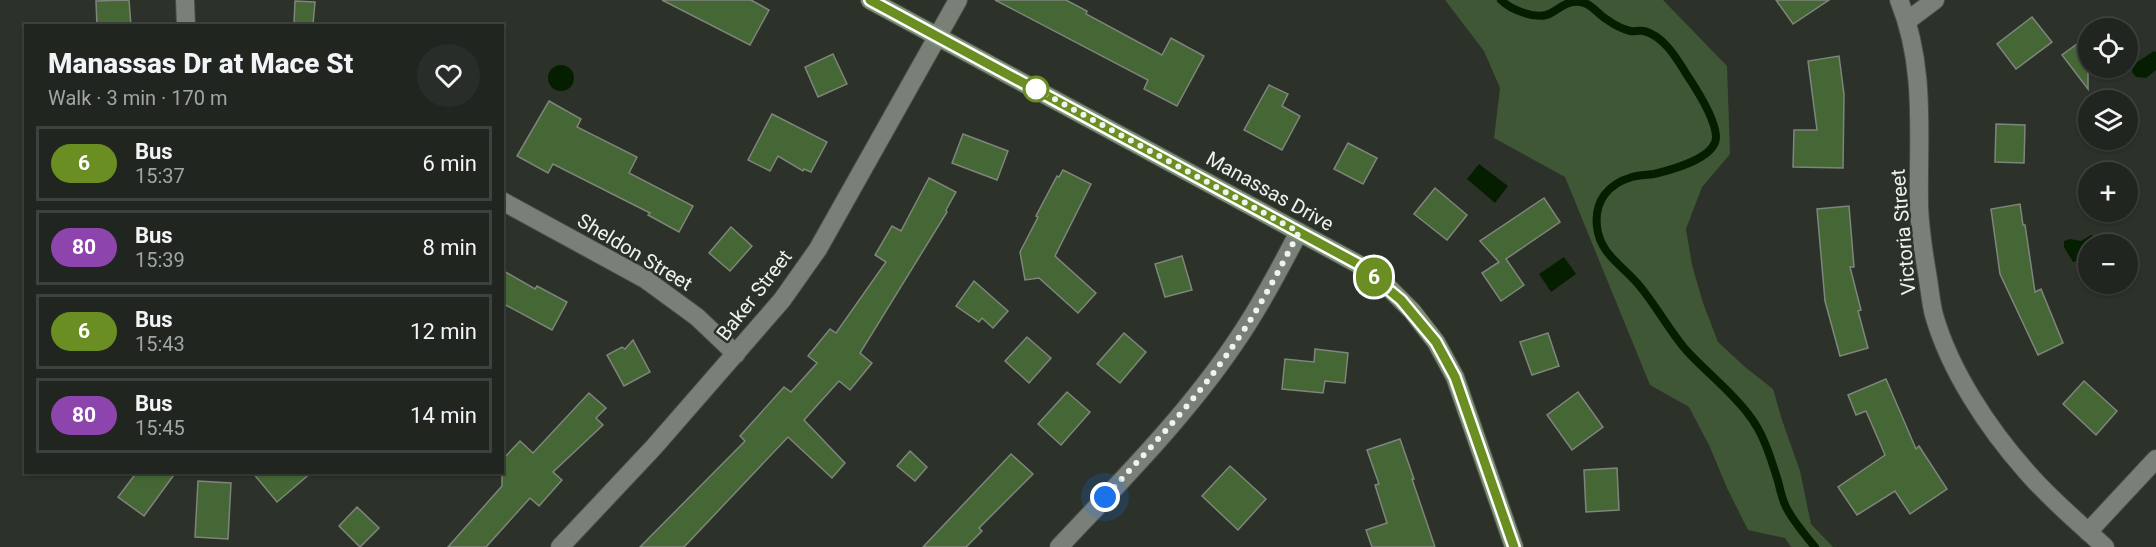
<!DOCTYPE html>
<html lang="en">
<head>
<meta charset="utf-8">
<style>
	:root { --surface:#212520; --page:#292d29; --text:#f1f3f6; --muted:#a2a5a5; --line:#3e423e }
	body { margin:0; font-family:Roboto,sans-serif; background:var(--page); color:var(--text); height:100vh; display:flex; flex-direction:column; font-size:22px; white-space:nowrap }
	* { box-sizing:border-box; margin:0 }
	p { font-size:20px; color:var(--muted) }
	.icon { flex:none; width:33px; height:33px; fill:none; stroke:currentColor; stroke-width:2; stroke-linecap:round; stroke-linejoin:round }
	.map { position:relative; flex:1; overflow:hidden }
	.drawer { position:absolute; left:24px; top:24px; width:480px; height:450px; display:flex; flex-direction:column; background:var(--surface); border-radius:0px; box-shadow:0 2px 4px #0004,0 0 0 2px var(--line) }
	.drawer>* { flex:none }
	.badge { padding:0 12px; border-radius:20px; font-size:21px; line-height:39px }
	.buttons { position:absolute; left:2078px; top:18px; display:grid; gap:12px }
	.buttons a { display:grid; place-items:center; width:60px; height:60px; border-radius:50%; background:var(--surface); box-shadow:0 2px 4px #0004,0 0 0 2px var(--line); font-size:30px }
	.you { position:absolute; width:30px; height:30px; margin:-15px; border:4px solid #fff; border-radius:50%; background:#1a73e8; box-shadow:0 0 0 9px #1a73e833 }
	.map>.badge { position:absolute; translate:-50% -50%; box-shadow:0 0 0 3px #fff }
	.round { display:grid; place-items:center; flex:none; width:63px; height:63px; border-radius:32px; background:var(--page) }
	.overview { display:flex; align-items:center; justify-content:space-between; height:102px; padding:0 24px }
	h1 { font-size:28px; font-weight:800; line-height:45px }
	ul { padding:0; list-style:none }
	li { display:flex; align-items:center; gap:18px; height:75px; margin:0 12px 9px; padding:0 12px; border:3px solid var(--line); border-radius:0px }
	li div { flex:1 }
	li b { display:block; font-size:22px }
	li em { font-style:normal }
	li .badge { min-width:66px; font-weight:700; text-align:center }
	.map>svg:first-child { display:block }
</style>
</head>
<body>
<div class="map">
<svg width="2156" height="547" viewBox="0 0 2156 547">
	<rect width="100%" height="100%" fill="#2c312a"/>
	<path fill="#405736" d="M1445,0H1663L1727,66L1730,154L1702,187L1686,229L1692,265L1703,303L1718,342L1745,367L1773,389L1782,420L1800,471L1811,524L1833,547H1791L1785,538L1748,530L1727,488L1709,445L1689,407L1650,385L1565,177L1494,138L1500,88L1484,51Z"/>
	<g fill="#061e00">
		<path d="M2154,51L2156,52V70L2146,78L2136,77L2132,72L2133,65Z"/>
		<circle cx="561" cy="78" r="13"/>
		<path d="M1479,164L1508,186L1495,203L1467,179Z"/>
		<path d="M2091,235L2098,238L2099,244H2088V258L2073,262L2064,247V241L2070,239L2081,241Z"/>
		<path d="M1564,257L1576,274L1551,292L1539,274Z"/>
	</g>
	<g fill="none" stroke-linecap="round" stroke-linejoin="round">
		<path stroke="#061e00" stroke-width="8" d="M1501,0C1511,10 1538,21 1551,13C1560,8 1568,0 1580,2C1591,3 1597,13 1606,19C1613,24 1622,29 1630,31C1634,32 1639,30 1644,31C1664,36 1677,59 1687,75C1697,90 1715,119 1716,136C1717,158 1671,170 1654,174C1647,175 1639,175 1632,177C1608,184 1594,201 1597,227C1600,254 1622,265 1638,284C1656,305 1668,329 1686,350C1706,372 1731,391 1749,415C1764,434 1771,459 1778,481C1780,489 1782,499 1786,507C1793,521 1805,535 1815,547"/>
	</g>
	<g fill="#446735" stroke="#7f857c" stroke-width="1.5">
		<path d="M129,0L131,26H97L96,1Z"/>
		<path d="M662,0H751L769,10L750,45Z"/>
		<path d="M995,0H1066L1087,11L1086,14L1162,55L1171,38L1204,56L1177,106L1144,89L1148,80Z"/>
		<path d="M1776,0H1829L1793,24Z"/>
		<path d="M295,1L315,2L313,24L294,23Z"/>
		<path d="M2032,17L2052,42L2016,69L1997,44Z"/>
		<path d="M2088,36V89L2062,55Z"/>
		<path d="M833,54L847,84L818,97L805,67Z"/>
		<path d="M1839,56L1844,94L1843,168L1793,167L1794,130H1817L1808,61Z"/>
		<path d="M1269,85L1288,94L1282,106L1300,116L1282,150L1244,130Z"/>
		<path d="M549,101L581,119L577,127L637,157L629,173L693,206L679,232L648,215L650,213L553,164L548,173L517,156Z"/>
		<path d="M772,114L827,142L811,172L804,169L803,171L778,156L770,171L748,160Z"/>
		<path d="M1996,124L2025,125L2024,163L1995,162Z"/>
		<path d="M963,134L1008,151L997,180L952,163Z"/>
		<path d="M1348,143L1377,158L1363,184L1334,169Z"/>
		<path d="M1063,170L1091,184L1055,256L1096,293L1078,313L1039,278L1025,280L1020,252L1038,217L1036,216L1057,176L1059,177Z"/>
		<path d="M929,178L956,192L946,210L947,212L860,353L872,363L850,390L839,381L804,420L845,463L832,478L788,437L684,547H640L745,441L740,436L784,387L791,392L817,363L808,356L830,329L836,333L886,262L875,255L892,226L901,231Z"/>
		<path d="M1435,188L1467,215L1447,240L1414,214Z"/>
		<path d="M1544,198L1560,222L1506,259L1524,285L1501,301L1482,273L1499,262L1480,241Z"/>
		<path d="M2020,204L2023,225H2025L2035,292L2041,289L2063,343L2038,355L2000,274L1991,209Z"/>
		<path d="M1849,206L1854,267H1850L1861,310L1858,311L1868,348L1840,356L1825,301L1817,209Z"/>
		<path d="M731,227L752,246L730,271L709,253Z"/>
		<path d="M1182,256L1192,290L1165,297L1155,264Z"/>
		<path d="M502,270L535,289L537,286L567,302L552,330L502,303Z"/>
		<path d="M974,281L1008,311L993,328L982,318L979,322L956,306Z"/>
		<path d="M1124,333L1146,352L1120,383L1097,364Z"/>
		<path d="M1548,333L1559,366L1532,375L1520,342Z"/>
		<path d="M1027,337L1051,358L1029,383L1005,361Z"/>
		<path d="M633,340L650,372L624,386L607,355L622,347L625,349Z"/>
		<path d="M1315,349L1348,353L1345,383L1325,381L1323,393L1282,389L1285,359L1314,362Z"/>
		<path d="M1886,379L1916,449L1919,446L1947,489L1910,514L1895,491L1857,515L1838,487L1885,455L1866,411L1856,415L1848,395Z"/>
		<path d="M2084,381L2117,411L2096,435L2063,404Z"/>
		<path d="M1067,392L1090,412L1061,445L1038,424Z"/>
		<path d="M1578,392L1603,427L1572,450L1547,415Z"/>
		<path d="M589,393L606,408L596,418L603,425L553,472L562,480L539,506L530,498L486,547H448L502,486V460L520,441L533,453Z"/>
		<path d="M1400,439L1414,479H1412L1435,547H1372L1366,530L1387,523L1375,485L1379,484L1367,450Z"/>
		<path d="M910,451L927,467L915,481L897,466Z"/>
		<path d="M1011,454L1033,474L979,528L982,531L966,547H923Z"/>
		<path d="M1230,466L1266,499L1238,530L1202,496Z"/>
		<path d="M1617,468L1619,510L1586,512L1584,470Z"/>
		<path d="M137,472H176L144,516L118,497Z"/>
		<path d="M252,472H312L277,502Z"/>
		<path d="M198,481L231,483L228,539L195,537Z"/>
		<path d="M357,507L379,528L360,547L339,526Z"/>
	</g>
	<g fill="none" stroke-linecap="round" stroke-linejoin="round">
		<g stroke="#494d47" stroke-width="20">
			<g id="street">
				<path d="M185,0L186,26"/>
				<path d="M1899,0C1926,67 1918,132 1919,202C1919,228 1924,254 1928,279C1930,291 1931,304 1934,315C1950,371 1988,428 2026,471C2050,499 2078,522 2105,547"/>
				<path d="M1907,21L1935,0"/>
				<path d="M502,201L645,279L697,317L736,354"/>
				<path d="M2088,532L2156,459"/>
				<path d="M560,547L654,447L782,300L818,249L958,0"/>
				<path d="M1059,547C1120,482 1185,417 1235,343C1259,308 1279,270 1299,232"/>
			</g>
		</g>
		<g stroke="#494d47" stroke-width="20">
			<path id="secondary" d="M870,0L1358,264L1389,288L1412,311L1436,342L1455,377L1514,547"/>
		</g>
		<use href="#street" stroke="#7a8077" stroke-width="18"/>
		<use href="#secondary" stroke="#7c9273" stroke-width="18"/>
	</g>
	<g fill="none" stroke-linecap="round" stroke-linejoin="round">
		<g stroke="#fff" stroke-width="14">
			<path id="line" d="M870,0L1358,264L1401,300L1436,342L1455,377L1514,547"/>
		</g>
		<use href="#line" stroke="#6b8e23" stroke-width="9"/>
		<path stroke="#eff3ee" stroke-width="6" stroke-dasharray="0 10.8" d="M1036,89L1299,232C1279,270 1260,308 1235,343C1197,399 1151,447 1105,497"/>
	</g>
	<circle fill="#fff" stroke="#6b8e23" stroke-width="3" cx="1036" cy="89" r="12"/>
	<g text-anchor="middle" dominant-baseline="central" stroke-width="5" stroke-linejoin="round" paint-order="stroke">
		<g font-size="20" fill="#eff3ee" stroke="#2c312a">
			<text transform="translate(1270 191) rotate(29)">Manassas Drive</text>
			<text transform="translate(1903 232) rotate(-95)">Victoria Street</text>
			<text transform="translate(635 252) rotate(31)">Sheldon Street</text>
			<text transform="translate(754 295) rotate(-52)">Baker Street</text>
		</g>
	</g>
</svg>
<div class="buttons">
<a><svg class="icon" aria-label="locate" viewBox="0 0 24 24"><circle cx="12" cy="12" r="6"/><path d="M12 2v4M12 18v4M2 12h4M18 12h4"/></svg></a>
<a><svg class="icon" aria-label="layers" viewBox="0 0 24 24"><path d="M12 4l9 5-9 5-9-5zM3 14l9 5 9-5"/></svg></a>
<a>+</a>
<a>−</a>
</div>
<div class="you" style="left:1105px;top:497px"></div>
<b class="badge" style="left:1374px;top:277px;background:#6b8e23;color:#fff">6</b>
<section class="drawer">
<div class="overview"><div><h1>Manassas Dr at Mace St</h1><p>Walk · 3 min · 170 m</p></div><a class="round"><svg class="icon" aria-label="heart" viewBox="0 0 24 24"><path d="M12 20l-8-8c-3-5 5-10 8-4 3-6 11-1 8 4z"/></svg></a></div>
<ul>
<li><span class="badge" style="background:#6b8e23;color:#fff">6</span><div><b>Bus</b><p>15:37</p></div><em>6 min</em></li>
<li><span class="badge" style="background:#8e44ad;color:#fff">80</span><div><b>Bus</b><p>15:39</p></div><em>8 min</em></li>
<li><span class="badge" style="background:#6b8e23;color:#fff">6</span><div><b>Bus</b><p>15:43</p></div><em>12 min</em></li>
<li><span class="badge" style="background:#8e44ad;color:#fff">80</span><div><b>Bus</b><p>15:45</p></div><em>14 min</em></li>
</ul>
</section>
</div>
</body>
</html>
